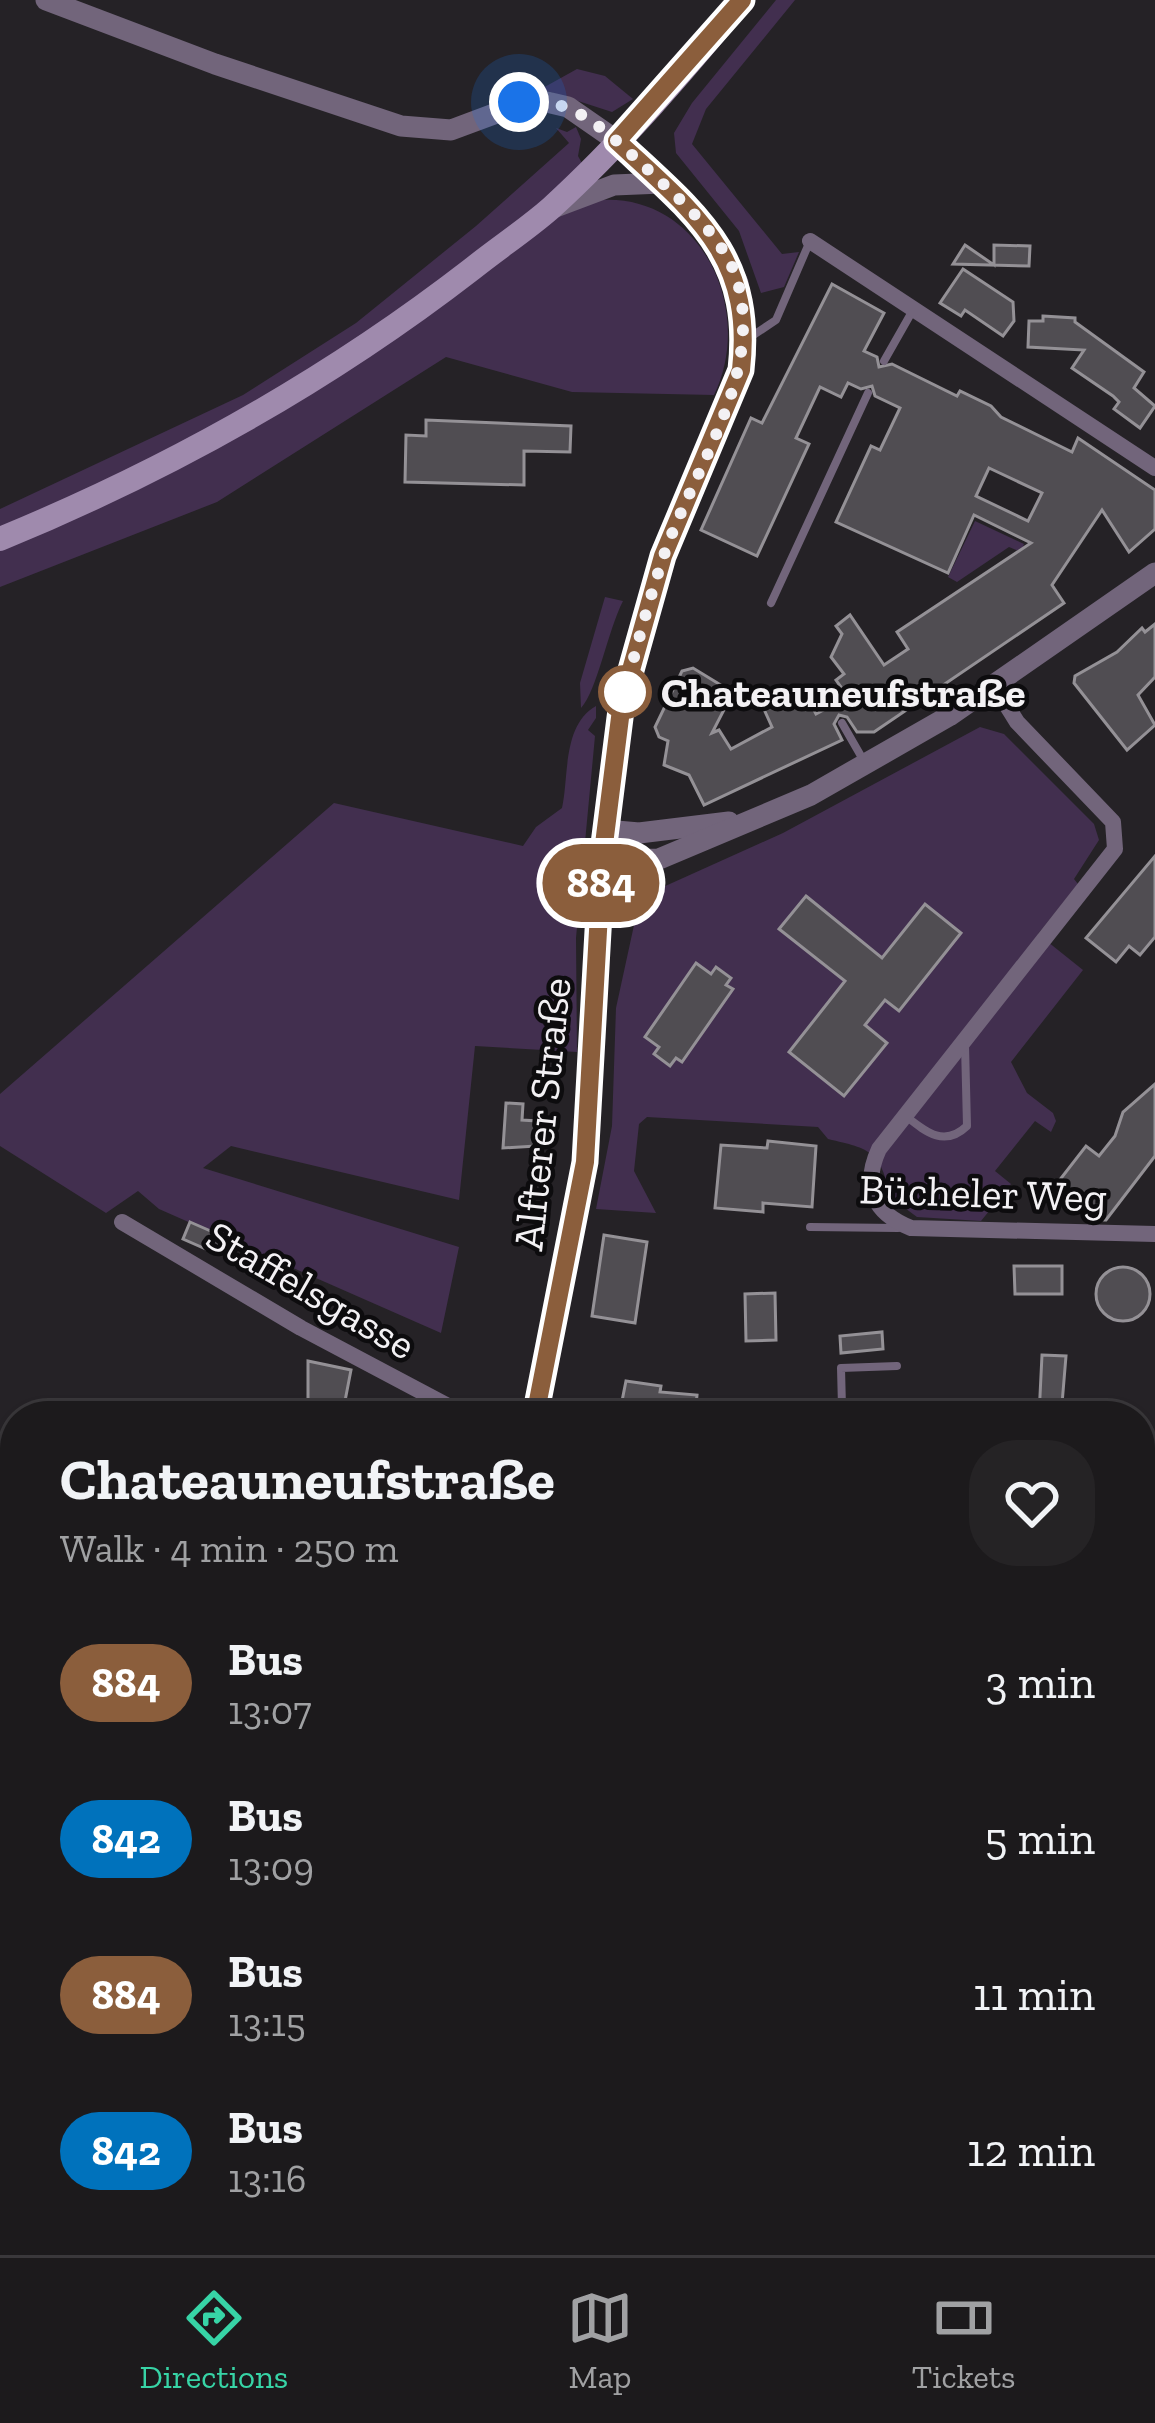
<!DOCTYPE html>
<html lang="en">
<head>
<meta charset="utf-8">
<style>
	:root { --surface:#1c1a1c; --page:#252325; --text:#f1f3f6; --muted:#a0a1a3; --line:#3a383b; --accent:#37d4a6 }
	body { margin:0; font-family:"Zilla Slab",serif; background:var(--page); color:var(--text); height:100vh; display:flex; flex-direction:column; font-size:45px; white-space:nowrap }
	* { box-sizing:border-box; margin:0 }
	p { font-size:39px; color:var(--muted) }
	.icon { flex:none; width:66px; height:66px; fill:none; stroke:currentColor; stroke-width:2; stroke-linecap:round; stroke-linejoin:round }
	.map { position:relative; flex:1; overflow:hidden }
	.drawer { position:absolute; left:0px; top:1401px; width:1155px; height:855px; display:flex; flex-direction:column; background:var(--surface); border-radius:48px 48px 0 0; box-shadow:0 3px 9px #0004,0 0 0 3px var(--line) }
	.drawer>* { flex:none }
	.badge { padding:0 24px; border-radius:39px; font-size:42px; line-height:78px }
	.you { position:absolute; width:60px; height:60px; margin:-30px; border:9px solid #fff; border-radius:50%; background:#1a73e8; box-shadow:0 0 0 18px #1a73e833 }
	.map>.badge { position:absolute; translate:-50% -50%; box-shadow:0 0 0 6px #fff }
	.round { display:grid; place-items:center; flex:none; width:126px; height:126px; border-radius:48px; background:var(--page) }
	.summary { display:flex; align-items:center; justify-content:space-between; height:204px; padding:0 60px }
	h1 { font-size:57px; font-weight:700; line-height:90px }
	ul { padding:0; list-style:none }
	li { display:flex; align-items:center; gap:36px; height:156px; padding:0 60px }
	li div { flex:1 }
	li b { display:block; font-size:45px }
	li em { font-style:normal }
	li .badge { min-width:132px; font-weight:700; text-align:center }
	.menu { display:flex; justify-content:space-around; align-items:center; height:168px; border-top:3px solid var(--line); background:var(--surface); font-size:33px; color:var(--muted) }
	.menu a { display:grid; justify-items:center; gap:6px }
	.menu .selected { color:var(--accent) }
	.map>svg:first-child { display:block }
</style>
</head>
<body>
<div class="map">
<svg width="1155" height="2255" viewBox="0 0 1155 2255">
	<rect width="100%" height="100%" fill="#252226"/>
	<g fill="#422f4f">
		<path d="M776,0H795L706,109L692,144L782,254L799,252L784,287L761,293L739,231L676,153L674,133L692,103Z"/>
		<path d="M577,69L605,76L633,99L612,112L541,89Z"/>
		<path d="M576,127L581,139L578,156L602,200C702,195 755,311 714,395L572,392L446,357L217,502L0,587V509L243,395L356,323L476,226L569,143L556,128L567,132Z"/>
		<path d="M975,521L1024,544L1021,552L1009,547L957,582L948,577Z"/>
		<path d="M605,597L623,601C608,630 597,691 581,708L580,683Z"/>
		<path d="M596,706V718L588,730L595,736L576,938L577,1052L475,1046L459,1200L231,1146L203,1168L459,1247L441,1333L159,1209L138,1191L106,1213L0,1146V1094L334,803L523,846L536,827L562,808C569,778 562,725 596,706Z"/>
		<path d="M980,727L1004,734L1094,824L1099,840L1074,879L1078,884L1038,934L1083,970L1011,1062L1027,1093L1053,1113L1056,1121L1051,1132L1035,1121L995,1171L1011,1184L981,1221L917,1217L890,1197C881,1151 871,1149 828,1139L818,1127L647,1117L639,1124L634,1171L656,1213L596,1209L612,1126L616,1008L636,916L652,892L783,833Z"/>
		<path d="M1141,1675L1155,1676V1804L1144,1803Z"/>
		<path d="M15,1835V2008L0,2011V1944L14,1940L0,1886V1840Z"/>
		<path d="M1140,1966L1155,1967V2255H836L835,2241H1140Z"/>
	</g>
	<g fill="#504d52" stroke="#949196" stroke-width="3" fill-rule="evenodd">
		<path d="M965,245L994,265V245L1030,246L1029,266L953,264Z"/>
		<path d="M963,269L1013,302L1014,321L1003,336L965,310L961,316L940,303Z"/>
		<path d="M832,284L884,313L864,351L877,357L879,367L892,364L957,396L960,391L991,406L1001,417L1072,452L1078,438L1155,490V529L1129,552L1102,510L1052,585L1064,603L874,732H857L847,717L839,715L834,724L842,740L704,805L689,775L664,765L668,741L659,737L655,727L682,671L693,668L724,687L717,699L727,704L712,733L719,730L731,749L772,727L763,707L797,689L804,691L816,714L848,697L836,680L844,674L831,657L842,634L836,626L850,615L884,665L908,649L897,632L1031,543L974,515L948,573L836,522L871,446L880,450L900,408L875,396L872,386L861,389L848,383L841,397L820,387L796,438L809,444L757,556L701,530L751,418L762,423ZM989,468L1042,493L1028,521L976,496Z"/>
		<path d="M1043,316L1075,318V322L1144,372L1134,388L1155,406L1140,428L1114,409L1119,402L1113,396L1072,368L1084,350L1028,347L1029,321H1043Z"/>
		<path d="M426,420L571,426L570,452L524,451V485L405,482L406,435L426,436Z"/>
		<path d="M1155,624V677L1138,695L1155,725L1127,750L1074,683L1075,676L1117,652L1142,628L1145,632Z"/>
		<path d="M1155,856V937L1140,955L1129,946L1116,962L1086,938Z"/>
		<path d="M806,896L882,958L925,904L961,933L899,1011L885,1000L865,1025L887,1043L844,1096L789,1052L845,981L779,929Z"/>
		<path d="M696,963L711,974L716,967L731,978L726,985L733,989L682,1062L676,1058L670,1066L654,1054L659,1047L645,1037Z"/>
		<path d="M1155,1084V1156L1106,1220H1099L1055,1186L1086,1146L1099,1156L1115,1136L1123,1112Z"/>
		<path d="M506,1103L523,1104L522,1120L554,1122L552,1145L503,1148Z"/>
		<path d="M768,1141L816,1146L812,1207L763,1203V1212L715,1208L721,1145L767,1148Z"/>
		<path d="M190,1222L222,1236L215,1253L183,1239Z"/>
		<path d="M604,1235L647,1242L635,1323L592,1316Z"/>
		<path d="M1014,1266H1062V1294H1015Z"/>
		<circle cx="1123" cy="1294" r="27"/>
		<path d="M775,1293L776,1340L746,1341L745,1294Z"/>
		<path d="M882,1332L883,1349L841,1353L840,1336Z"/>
		<path d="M1042,1355L1066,1356L1061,1416H1039Z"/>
		<path d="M308,1361L351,1370L345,1401L384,1408L383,1416H323L326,1404H308Z"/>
		<path d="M626,1381L661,1386L660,1392L697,1395L695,1416H619Z"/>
	</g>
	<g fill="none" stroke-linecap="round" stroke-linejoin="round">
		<g stroke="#72657b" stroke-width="8">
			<path d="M746,340L776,320L810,241"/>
			<path d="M884,361L913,310"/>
			<path d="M771,603L868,393"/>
			<path d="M842,723L865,763"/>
			<path d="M907,1117C927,1133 945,1147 967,1126L965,1045"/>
			<path d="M810,1227L898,1228"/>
			<path d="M842,1407L841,1368L897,1366"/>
		</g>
		<g stroke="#72657b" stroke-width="16">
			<path d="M810,241L1155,468"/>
			<path d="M994,685L1017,722L1113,822L1115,849L879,1149C862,1186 873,1213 911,1228L1155,1234"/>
			<path d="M122,1222L301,1328L467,1416"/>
			<path d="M1140,1501L1155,1503"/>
			<path d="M0,2155L15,2167"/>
			<path d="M109,2241L123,2255"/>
		</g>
		<g stroke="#72657b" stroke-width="21">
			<path d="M46,0L215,64L401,126L451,130L534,99L568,107L617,141L662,183L720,247L738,283L745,330L741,370L663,556L622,702L602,860L585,1162L535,1416"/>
			<path d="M553,208L614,185L662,183"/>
			<path d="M605,830L639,833L729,822"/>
			<path d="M602,860L659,859L811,795L949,716L1155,573"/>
			<path d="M354,2241L355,2255"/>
		</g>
		<path stroke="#9f8aad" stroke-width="24" d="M0,539C170,469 326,382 472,269C498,248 526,230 551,208C620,145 683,72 742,0"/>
	</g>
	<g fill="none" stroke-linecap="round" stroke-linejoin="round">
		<g stroke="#fff" stroke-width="27">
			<path id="line" d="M535,1416L585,1162L602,860L622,702L663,556L741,370C754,255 694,213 617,141L742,0"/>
		</g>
		<use href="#line" stroke="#8b5e3c" stroke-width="18"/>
		<path stroke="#f3f1f4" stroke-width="12" stroke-dasharray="0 21.6" d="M519,102C571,94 608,133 644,166C678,198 728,239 739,287C760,381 694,468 664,555C649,599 635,653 625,692"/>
	</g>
	<circle fill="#fff" stroke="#8b5e3c" stroke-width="6" cx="625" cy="692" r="24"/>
	<g text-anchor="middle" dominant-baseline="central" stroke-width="9" stroke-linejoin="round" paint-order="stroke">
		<g font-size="42" font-weight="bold" fill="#f3f1f4" stroke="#0d0c0e" text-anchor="start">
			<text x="661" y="692">Chateauneufstraße</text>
		</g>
		<g font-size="42" fill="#f3f1f4" stroke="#0d0c0e">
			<text transform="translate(542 1114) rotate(-84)">Alfterer Straße</text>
			<text transform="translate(983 1193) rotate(2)">Bücheler Weg</text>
			<text transform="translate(311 1290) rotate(30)">Staffelsgasse</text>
		</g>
	</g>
</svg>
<div class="you" style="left:519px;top:102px"></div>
<b class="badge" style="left:601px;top:883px;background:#8b5e3c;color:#fff">884</b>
<section class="drawer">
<div class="summary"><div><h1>Chateauneufstraße</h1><p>Walk · 4 min · 250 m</p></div><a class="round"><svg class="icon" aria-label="heart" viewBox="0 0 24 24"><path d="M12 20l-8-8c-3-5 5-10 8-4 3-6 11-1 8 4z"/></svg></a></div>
<ul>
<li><span class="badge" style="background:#8b5e3c;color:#fff">884</span><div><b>Bus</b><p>13:07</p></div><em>3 min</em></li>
<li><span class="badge" style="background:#0072bc;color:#fff">842</span><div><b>Bus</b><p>13:09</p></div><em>5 min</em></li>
<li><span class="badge" style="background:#8b5e3c;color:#fff">884</span><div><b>Bus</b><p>13:15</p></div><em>11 min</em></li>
<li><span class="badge" style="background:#0072bc;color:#fff">842</span><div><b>Bus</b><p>13:16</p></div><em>12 min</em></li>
</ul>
</section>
</div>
<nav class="menu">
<a class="selected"><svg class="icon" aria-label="directions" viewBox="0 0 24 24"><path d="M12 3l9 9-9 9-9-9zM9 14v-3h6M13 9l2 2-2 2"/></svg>Directions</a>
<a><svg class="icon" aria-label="map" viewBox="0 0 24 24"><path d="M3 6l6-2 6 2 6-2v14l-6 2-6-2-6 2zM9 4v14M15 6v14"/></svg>Map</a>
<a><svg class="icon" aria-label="tickets" viewBox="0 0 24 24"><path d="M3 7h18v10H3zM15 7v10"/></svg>Tickets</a>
</nav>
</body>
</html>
